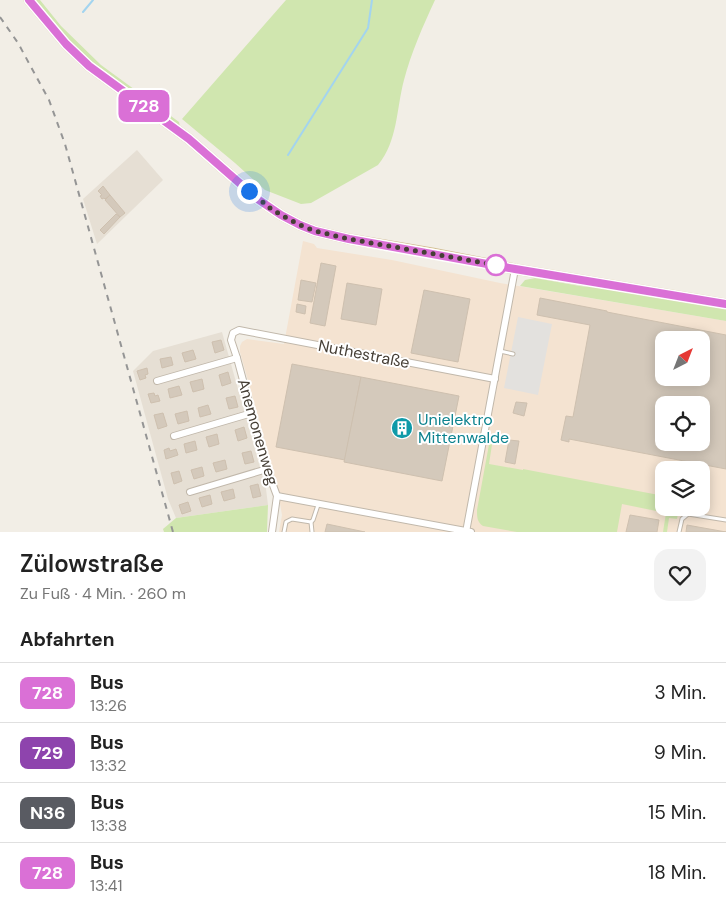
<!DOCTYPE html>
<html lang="de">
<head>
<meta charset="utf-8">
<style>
	:root { --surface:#fff; --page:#f2f2f2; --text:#222; --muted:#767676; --line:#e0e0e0 }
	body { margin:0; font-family:"DM Sans",sans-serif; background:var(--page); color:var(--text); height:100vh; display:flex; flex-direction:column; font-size:19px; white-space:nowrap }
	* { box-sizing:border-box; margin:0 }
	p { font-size:16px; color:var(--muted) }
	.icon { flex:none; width:28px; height:28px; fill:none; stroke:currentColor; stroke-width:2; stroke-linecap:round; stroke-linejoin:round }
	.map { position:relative; height:532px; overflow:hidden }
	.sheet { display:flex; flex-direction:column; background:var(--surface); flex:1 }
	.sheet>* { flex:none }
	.badge { padding:0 10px; border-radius:8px; font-size:18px; line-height:32px }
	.needle { width:32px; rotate:42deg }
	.buttons { position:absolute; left:655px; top:331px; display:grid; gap:10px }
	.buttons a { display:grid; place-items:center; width:55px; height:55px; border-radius:10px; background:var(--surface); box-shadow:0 2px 12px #0003; font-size:25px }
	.you { position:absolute; width:25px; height:25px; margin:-12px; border:4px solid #fff; border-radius:50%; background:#1a73e8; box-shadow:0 0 0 8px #1a73e833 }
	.map>.badge { position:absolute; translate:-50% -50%; box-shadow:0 0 0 2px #fff }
	h2 { padding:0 20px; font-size:19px; line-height:45px }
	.round { display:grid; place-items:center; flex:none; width:52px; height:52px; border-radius:15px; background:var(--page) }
	.overview { display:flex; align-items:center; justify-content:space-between; height:85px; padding:0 20px }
	h1 { font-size:24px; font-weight:600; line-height:38px }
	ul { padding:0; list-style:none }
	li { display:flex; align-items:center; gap:15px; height:60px; padding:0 20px; border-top:1px solid var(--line) }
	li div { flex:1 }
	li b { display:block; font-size:19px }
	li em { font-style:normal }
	li .badge { min-width:55px; font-weight:700; text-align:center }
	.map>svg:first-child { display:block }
</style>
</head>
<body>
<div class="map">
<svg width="726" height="532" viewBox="0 0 726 532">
	<rect width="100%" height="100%" fill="#f2eee6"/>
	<g fill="#e6dfd4">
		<path d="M137,150L163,180L97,244L83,199Z"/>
		<path d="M222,332L266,489L268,505L176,518L168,499L133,371L153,351Z"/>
	</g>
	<path fill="#f4e3d1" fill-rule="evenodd" d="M303,241L314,244L317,248L392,260L500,283L726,321V532H279L282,515L276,481L240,352V346L242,342L247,339L284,344ZM664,340H701V378H664ZM664,405H701V442H664ZM664,470H701V508H664Z"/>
	<g fill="#d0e6af">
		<path d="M33,0H40L61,26L101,65L179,122L180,127L92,63L69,41Z"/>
		<path d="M286,0H435C423,26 411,53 404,80C396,110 398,140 378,165L311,203L301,204L265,190L235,163L182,119Z"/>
		<path d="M535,278L580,286L637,292L726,308V321L520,286L525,280Z"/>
		<path d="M492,438H493L489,464L523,470V469L664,496V508H679L677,519L669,518L667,532H663L666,513L622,504L617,532H517L483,526C477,522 477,517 477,510L490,439Z"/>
		<path d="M268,505L267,532H164L163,529L176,518Z"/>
	</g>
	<path fill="#e3e1de" d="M518,317L552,324L538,395L504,388Z"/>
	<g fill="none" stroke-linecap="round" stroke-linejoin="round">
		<g stroke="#a3d4ef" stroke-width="2">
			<path d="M83,12L93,0"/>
			<path d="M288,155L368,28L372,0"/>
		</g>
	</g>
	<g fill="#d4c9bb" stroke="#cec0af" fill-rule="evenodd">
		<path d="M103,186L110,195L105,199L104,198L102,199L100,196L102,195L98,191Z"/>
		<path d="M110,195L125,213L120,217L105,200Z"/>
		<path d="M116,214L120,217L104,234L100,230Z"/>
		<path d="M321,263L336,266L325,326L310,323Z"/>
		<path d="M301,280L316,283L312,302L298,300Z"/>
		<path d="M347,283L382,289L376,325L341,319Z"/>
		<path d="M424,290L470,299L458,362L411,353Z"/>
		<path d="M540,298L607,311V312L726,335V469L569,439V442L561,440L566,416L573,417L590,325L537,315ZM664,340H701V378H664ZM664,405H701V442H664Z"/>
		<path d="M297,304L306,306L305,314L296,312Z"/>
		<path d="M221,340L224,350L215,353L212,342Z"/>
		<path d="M193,350L196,359L185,362L182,353Z"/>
		<path d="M171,357L173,365L162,368L160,359Z"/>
		<path d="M292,364L361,377L345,460L276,447Z"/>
		<path d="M147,368L148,374L145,375L146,378L140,380L137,371Z"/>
		<path d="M228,372L231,383L222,386L219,375Z"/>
		<path d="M361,377L459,396L442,481L344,462Z"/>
		<path d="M202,379L204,389L193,392L190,382Z"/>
		<path d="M179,386L182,395L170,398L168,389Z"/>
		<path d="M154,393L155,396L158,395L160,401L151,403L148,394Z"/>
		<path d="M235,396L238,407L229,409L226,398Z"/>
		<path d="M516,402L527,403L524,416L513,413Z"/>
		<path d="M208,405L211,414L200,417L198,408Z"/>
		<path d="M187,411L189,421L178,424L175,414Z"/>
		<path d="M163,413L167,426L158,429L154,415Z"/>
		<path d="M244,427L247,438L238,441L235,430Z"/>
		<path d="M217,434L219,444L209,447L206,437Z"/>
		<path d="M509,440L519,441L515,464L505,462Z"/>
		<path d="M195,441L197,450L186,453L184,444Z"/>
		<path d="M169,448L170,451L176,449L178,455L166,459L164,450Z"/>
		<path d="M251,451L254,462L245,464L242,453Z"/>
		<path d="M225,460L227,469L216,472L213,463Z"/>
		<path d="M202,467L204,476L194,479L191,470Z"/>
		<path d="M179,471L182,481L174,484L171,473Z"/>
		<path d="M258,484L261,496L253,498L250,486Z"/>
		<path d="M233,489L235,498L224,501L221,492Z"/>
		<path d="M210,495L212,504L202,507L199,498Z"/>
		<path d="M188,502L191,511L182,514L179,505Z"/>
		<path d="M630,515L659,520L657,532H626Z"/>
		<path d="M327,524L365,532H325Z"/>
		<path d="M687,525L726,532H686Z"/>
	</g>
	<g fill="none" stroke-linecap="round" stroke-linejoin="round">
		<g stroke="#c1b8ab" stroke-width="5">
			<g id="lane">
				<path d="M500,351L513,354"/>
				<path d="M311,522L312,532"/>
				<path d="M284,532L286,522L292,519L311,522L313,520L318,505"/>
				<path d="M679,532L682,519L688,514L726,520"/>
			</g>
		</g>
		<g stroke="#c1b8ab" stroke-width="8">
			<g id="street">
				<path d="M157,381L237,358"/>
				<path d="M174,436L252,413"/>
				<path d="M190,492L267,469"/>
				<path d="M277,496L471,532"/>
				<path d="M272,532L277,496L267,469L237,358L231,340L233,333L239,330L495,379"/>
				<path d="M466,532L515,269"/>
			</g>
		</g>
		<g stroke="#d2bf96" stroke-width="11">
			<path id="secondary" d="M29,0L66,44L89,66L189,139L259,200L281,215L300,225L315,231L349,239L432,253L515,269L726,304"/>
		</g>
		<use href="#lane" stroke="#fff" stroke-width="3"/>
		<use href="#street" stroke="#fff" stroke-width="6"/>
		<use href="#secondary" stroke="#fdecc5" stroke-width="9"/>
		<path stroke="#959595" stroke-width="2" stroke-dasharray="6 6" stroke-linecap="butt" d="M0,17L18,43L49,100L65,144L173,532"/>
	</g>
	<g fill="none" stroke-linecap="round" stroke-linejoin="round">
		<g stroke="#fff" stroke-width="11">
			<path id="line" d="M29,0L66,44L89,66L189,139L259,200L281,215L300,225L315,231L349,239L515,269L726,304"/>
		</g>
		<use href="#line" stroke="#da70d6" stroke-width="8"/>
		<path stroke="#453e35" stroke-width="5" stroke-dasharray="0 9" d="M249,191L270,208L281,215L300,225L315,231L349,239L496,265"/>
	</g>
	<defs>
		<g id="building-disc" transform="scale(1.125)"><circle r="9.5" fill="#0f9aa8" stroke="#fff"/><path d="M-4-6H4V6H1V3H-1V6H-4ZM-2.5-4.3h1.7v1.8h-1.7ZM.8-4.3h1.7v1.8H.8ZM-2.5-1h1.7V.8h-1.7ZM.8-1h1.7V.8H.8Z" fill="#fff"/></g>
	</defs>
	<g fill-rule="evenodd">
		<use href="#building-disc" x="402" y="428"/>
	</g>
	<circle fill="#fff" stroke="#da70d6" stroke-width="2.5" cx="496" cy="265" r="10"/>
	<g text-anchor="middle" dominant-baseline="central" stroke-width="4" stroke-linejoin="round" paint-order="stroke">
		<g font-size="16" fill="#453e35" stroke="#fff">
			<text transform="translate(364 354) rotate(11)">Nuthestraße</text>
			<text transform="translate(258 432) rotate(74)">Anemonenweg</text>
		</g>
		<g font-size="16" fill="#0d838f" stroke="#fff" text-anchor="start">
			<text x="418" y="419">Unielektro<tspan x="418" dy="18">Mittenwalde</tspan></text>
		</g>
	</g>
</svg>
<div class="buttons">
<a><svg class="needle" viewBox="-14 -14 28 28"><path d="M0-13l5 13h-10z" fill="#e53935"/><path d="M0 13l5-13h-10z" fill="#767676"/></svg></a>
<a><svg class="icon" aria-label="locate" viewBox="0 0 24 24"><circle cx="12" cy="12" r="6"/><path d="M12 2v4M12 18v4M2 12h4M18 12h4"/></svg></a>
<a><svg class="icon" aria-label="layers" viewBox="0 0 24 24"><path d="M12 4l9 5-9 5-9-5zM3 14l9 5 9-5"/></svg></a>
</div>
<div class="you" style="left:249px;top:191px"></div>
<b class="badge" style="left:144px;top:106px;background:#da70d6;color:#fff">728</b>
</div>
<section class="sheet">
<div class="overview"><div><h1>Zülowstraße</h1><p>Zu Fuß · 4 Min. · 260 m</p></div><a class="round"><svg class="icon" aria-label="heart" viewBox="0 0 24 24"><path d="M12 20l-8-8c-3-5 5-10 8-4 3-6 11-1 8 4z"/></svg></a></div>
<h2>Abfahrten</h2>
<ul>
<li><span class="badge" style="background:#da70d6;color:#fff">728</span><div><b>Bus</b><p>13:26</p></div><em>3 Min.</em></li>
<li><span class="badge" style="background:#8e44ad;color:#fff">729</span><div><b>Bus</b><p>13:32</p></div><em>9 Min.</em></li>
<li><span class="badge" style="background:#595b62;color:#fff">N36</span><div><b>Bus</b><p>13:38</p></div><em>15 Min.</em></li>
<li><span class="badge" style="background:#da70d6;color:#fff">728</span><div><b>Bus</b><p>13:41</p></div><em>18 Min.</em></li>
</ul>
</section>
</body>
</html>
